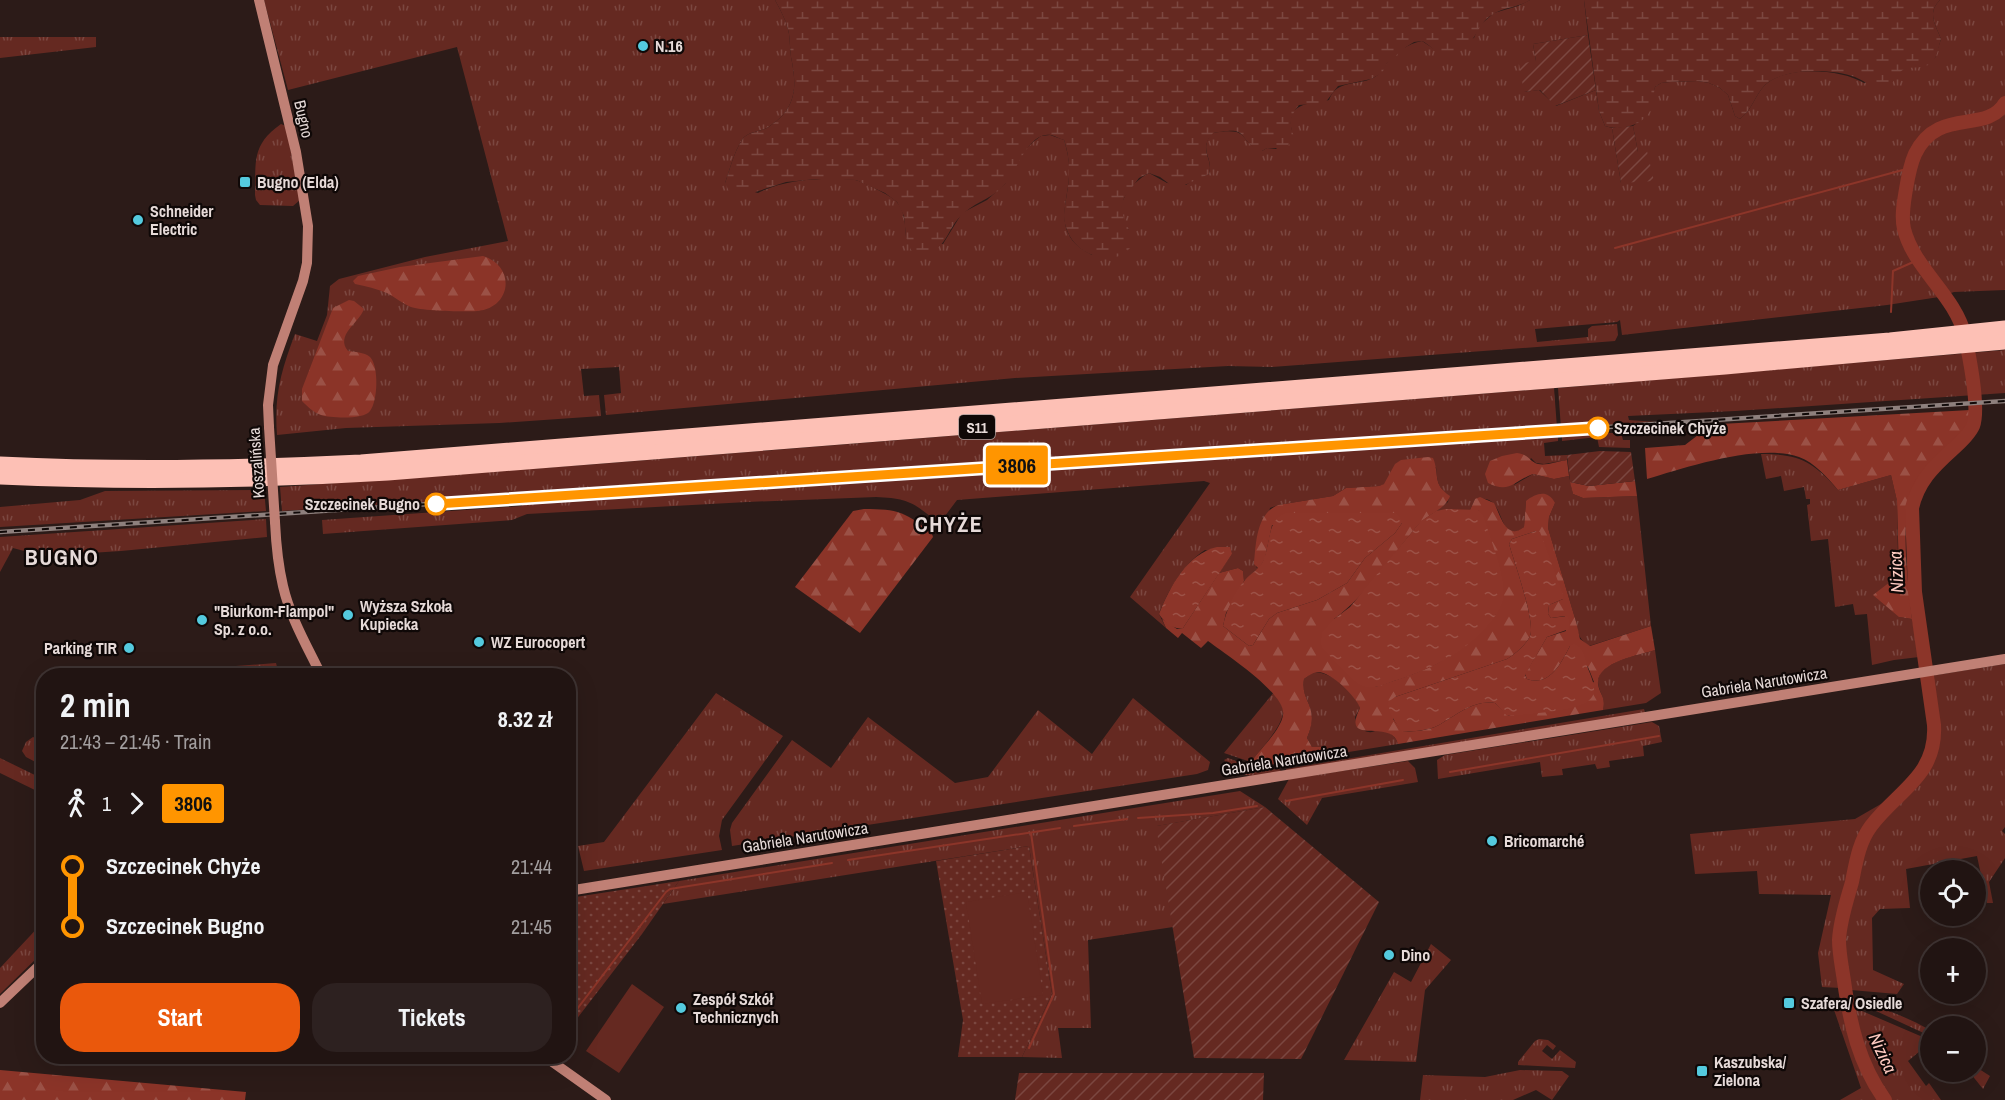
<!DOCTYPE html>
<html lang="en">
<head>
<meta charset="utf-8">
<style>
	:root { --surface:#211412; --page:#2d2120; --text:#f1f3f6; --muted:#a29e9f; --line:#3e3332; --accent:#ea580c }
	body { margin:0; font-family:"Archivo Narrow",sans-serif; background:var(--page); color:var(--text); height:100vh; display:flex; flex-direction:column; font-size:22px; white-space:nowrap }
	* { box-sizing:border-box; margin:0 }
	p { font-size:20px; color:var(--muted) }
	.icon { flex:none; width:33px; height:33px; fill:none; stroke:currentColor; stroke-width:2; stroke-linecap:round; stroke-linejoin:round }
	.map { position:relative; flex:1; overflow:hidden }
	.sheet { position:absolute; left:36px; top:668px; width:540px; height:396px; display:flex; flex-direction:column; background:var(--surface); border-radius:24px; box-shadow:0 6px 24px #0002,0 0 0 2px var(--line) }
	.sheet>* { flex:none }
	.badge { padding:0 12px; border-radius:4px; font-size:21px; line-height:39px }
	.controls { position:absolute; left:1920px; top:860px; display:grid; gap:12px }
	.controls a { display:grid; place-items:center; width:66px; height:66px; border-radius:50%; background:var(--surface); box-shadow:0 6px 24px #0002,0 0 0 2px var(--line); font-size:30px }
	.map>.badge { position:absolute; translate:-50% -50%; box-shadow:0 0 0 3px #fff }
	.legs { display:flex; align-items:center; gap:9px; height:66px; padding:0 24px; font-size:20px }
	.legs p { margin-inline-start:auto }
	.summary { display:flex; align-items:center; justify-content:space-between; height:102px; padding:0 24px }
	h1 { font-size:33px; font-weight:800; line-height:45px }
	.primary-button { display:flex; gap:12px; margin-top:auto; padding:12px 24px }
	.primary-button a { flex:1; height:69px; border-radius:24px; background:var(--accent); color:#fff; font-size:24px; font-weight:800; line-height:69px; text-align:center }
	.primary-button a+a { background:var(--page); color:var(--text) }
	ul { padding:0 24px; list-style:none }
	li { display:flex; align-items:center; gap:21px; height:60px; font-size:22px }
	li i { display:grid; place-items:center; width:9px; height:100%; margin:0 8px; background:currentColor }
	li i::after { content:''; width:15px; height:15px; margin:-8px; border:4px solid; border-radius:50%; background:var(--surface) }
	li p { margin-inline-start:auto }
	li:first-child i { background:linear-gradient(#0000 50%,currentColor 0) }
	li:last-child i { background:linear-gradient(currentColor 50%,#0000 0) }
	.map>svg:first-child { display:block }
</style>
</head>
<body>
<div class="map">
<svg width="2005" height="1100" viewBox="0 0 2005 1100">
	<defs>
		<pattern id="grass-tufts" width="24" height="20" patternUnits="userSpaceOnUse" patternTransform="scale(1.5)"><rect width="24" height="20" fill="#652921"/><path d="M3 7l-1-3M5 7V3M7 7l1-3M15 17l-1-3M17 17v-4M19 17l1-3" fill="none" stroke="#7b4740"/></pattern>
		<pattern id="forest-firs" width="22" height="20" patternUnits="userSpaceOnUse" patternTransform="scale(1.5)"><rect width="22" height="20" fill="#8b3428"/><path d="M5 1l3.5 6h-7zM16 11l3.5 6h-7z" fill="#9b5146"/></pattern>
		<pattern id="wetland-marsh" width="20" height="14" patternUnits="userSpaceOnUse" patternTransform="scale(1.5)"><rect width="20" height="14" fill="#652921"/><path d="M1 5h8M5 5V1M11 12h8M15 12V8" fill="none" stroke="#7b4740"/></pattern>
		<pattern id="park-dots" width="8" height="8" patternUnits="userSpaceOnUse" patternTransform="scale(1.5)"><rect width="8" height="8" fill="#652921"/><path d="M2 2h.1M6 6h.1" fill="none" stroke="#7b4740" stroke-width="1.8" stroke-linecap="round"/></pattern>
		<pattern id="garden-furrows" width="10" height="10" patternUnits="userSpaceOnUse" patternTransform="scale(1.5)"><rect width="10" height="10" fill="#652921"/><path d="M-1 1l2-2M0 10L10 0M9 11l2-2" fill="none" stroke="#7b4740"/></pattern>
		<pattern id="water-ripples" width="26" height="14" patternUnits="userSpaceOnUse" patternTransform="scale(1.5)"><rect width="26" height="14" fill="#8c3529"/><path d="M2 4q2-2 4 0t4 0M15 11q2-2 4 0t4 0" fill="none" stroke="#9c5247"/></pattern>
	</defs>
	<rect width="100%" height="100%" fill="#2c1b18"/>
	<g fill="url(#grass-tufts)">
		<path d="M264,0H775C781,11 787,22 789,34C790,42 790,50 791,57C797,86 797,108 770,126C761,133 748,130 742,140C734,152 730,169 725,183L758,193C785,179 825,177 855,180C862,181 891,196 896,201C905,211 905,224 906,237L943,244L962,213L987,200L1005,184L1023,152L1033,142L1041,136L1050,135L1064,140C1068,153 1070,164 1069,177C1068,195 1060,217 1068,233C1073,244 1082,250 1092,255L1129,230C1126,225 1122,218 1121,212C1120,196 1137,179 1149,173L1167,183L1186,185L1193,180L1209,174C1214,157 1198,151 1212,133C1253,126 1236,141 1262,151L1267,148L1276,149L1292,132C1285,101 1309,105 1329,100C1337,79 1357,86 1373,78C1381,74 1382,71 1386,64C1393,54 1409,43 1422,41L1434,49L1474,38L1479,26L1494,13L1518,6L1530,0H1584L1588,35L1533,44L1536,61L1524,92L1539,90L1556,106L1596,90L1599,111L1605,126L1612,128L1621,183L1638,152L1633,126C1649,115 1650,103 1655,87L1661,83L1670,82L1698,81L1709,83L1720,88L1728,95L1735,116L1740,119C1752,110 1755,95 1765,85C1786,65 1841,69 1864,83L1935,58L1941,39C1935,24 1927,13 1940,0H2005V290L1954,292L1939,297L1887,305L1622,335L1620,320L1617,322L1535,329L1537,342L1588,337V329L1592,326L1617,324L1618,335L1615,341L1272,367L1228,366L1015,378L606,415L604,395L621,393L619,367L581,369L584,396L599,395L601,416L499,423L346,428L277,435C274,395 281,371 295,334L317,341L327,315L330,286L339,279L425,257L508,241L457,47L288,90Z"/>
		<path d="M0,37H96V47L0,58Z"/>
		<path d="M281,124L286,126L300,200L293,206L260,205L256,200L255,195C256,162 251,145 281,124Z"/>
		<path d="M2005,350V393L1735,411L1628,416L1629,420L1656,422L1561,428L1558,388Z"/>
		<path d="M1554,388L1557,428L282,511L280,487L598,464Z"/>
		<path d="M1603,433H1621L1623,440H1630V448L1599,447L1597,437L1562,441V436L1597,434L1598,436Z"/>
		<path d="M1558,437V441L1544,443L1545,456L1567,455V460L1544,464L1536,463L1531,458L1514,485L1533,474L1554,479L1569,476L1573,494L1583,498L1637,496L1651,626L1589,646C1580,640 1578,635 1577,625L1548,528L1549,517L1555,503L1526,501L1524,527C1501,545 1504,507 1489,500C1485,498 1479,499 1475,499L1470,510L1436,511L1448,502L1449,496C1438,488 1437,481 1436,467L1379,486L1346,488L1333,496L1278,505L1270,508L1256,567L1259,569L1244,581L1243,571L1238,568L1219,573L1232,554L1205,550C1183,564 1168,590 1159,614L1166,628L1130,597L1210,483L1204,481L957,500L939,524C915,503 908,498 876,497L747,502L527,514L512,520L323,534L322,520L522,506V501L1375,445V448Z"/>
		<path d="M1761,454C1799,454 1813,461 1838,490L1891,475L1897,501L1899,617L1912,619L1919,657L1894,660L1872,665L1867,614L1855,615L1853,604L1835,607L1828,539L1811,541L1807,505L1810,504V499H1806L1804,487L1784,491L1781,476L1766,479Z"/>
		<path d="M264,490L266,511L0,527V507L80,500L105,491Z"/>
		<path d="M266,519L267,537L121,551L43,556L13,548L0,572V537Z"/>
		<path d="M1655,650L1661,693L1646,703L1603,710C1606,696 1600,696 1598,683C1596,662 1640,655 1655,650Z"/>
		<path d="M276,663L279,675H180L182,670Z"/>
		<path d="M2005,664V827L2002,831L2005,834V858L1989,882L1993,903H1987L1977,856L1906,869L1910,908L1880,909L1872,918L1873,970L1904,984L1897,994L1851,990C1849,978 1844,964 1843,951C1841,926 1858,857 1870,835C1880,817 1895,805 1910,791C1946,756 1937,721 1930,676Z"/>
		<path d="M1313,672C1331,671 1355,692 1360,708L1355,717L1357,725C1361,728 1364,732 1369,732C1373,733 1376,730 1379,730C1388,730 1396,736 1398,744L1324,756L1326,749L1322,747H1312L1307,738C1321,705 1300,703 1304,679Z"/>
		<path d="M1274,692C1277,698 1282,703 1283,709C1285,725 1260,749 1251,762L1224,753Z"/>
		<path d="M716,693L783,736L722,820L719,836L722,850L584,871L578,846L604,842Z"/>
		<path d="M1133,698L1210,762L1208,770L1197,774L732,846L730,830L732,823L792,740L831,768L868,717L955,783L988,777L1038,710L1092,754Z"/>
		<path d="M1644,709L1645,713L1287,771L1286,769Z"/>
		<path d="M1652,722L1659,726L1662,742L1643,746L1644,756L1609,761L1610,767L1597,769L1595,764L1562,769L1563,775L1542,777L1540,762L1438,779L1437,760L1445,755Z"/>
		<path d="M33,737L43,741V766L26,757L22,751L26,742Z"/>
		<path d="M0,758L43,779V791L39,792L0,773Z"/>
		<path d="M1228,758L1260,770L1279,769L1282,772C1256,776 1244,782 1224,760Z"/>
		<path d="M1408,761L1415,768L1418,782L1322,798L1307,825L1278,799L1289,779Z"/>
		<path d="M1240,791L1265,807L1157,826L1173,927L1088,940L1091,1028H1058L1062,1058L1022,1057L1052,994L1029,846L663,904L679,881Z"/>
		<path d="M1893,797C1876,812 1862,829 1856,851L1835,933L1836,949L1841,988L1822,987L1818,953L1831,895L1759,894L1757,871L1695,874L1690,834L1855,819Z"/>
		<path d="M43,922V952L0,994V968Z"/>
		<path d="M1431,944L1451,960L1425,990L1416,1062L1344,1060L1394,972L1411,982Z"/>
		<path d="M1861,1004C1886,1008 1908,1018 1930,1030V1036Z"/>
		<path d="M1833,1007L1845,1009C1850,1040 1861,1075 1880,1100H1840L1861,1088Z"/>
		<path d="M1850,1008H1855L1925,1038L1930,1045V1051L1926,1055L1920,1051L1908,1061L1926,1086L1929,1083L1941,1100H1888C1868,1075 1854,1040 1850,1008Z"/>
		<path d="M1539,1039L1548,1040L1556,1046L1553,1050L1547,1045L1542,1051L1552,1059L1560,1050L1576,1062L1575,1068L1518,1065V1062L1535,1041Z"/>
		<path d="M1976,1067L1990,1076L1983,1089L1971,1074L1966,1078L1961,1071H1976Z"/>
		<path d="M1520,1070L1562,1071L1569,1076L1552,1100L1536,1090L1513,1100H1420L1423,1075L1485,1077Z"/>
	</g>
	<g fill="url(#forest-firs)" fill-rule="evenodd">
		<path d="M483,256C516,266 512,308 477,311C465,312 422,311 411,307C403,304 395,297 387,293C377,289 366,286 355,284L353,281L358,276L400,267Z"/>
		<path d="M349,300L354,301L364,309C359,323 335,335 348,351C354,352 364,352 370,357C379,366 378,401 370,411C364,420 330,418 321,415C313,412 308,407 302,401V389L333,308Z"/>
		<path d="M1970,410L1968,424L1964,431C1948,448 1928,462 1916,482C1898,514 1908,582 1912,619L1899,617L1873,595L1899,575L1897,501L1891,475L1838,490C1827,477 1815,463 1799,457C1759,443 1687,467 1647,479L1645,448L1685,445L1702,432V425Z"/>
		<path d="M1517,453C1530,455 1529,461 1538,464C1546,466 1559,461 1567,460L1569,476L1554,479L1533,474C1514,481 1510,494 1488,483L1485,474L1490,461L1502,456Z"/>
		<path d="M1428,457L1433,458C1440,475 1432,484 1450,496C1446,509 1427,515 1419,524C1391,556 1368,594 1334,619L1375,687C1429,670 1458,659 1496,614L1478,510H1470L1475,499L1480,497L1494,503C1501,516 1506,541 1524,527L1526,501C1536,493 1548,489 1555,503L1549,517L1548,528L1577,625L1580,639L1590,646L1651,626L1655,650C1640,655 1596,662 1598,684C1600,696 1606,696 1603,710L1398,744C1392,717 1340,748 1360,708C1356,696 1330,671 1317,672C1312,673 1308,676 1304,679C1300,703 1321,705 1307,738L1312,747H1322L1326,749L1324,756L1263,766L1251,762C1260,749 1281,730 1283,715C1287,694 1225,654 1208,641L1201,648L1182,633L1178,638L1166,628L1162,619L1177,629L1183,628L1219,573L1238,568L1243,571L1244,581L1226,613L1223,626L1249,646L1253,645L1269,619L1277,613L1317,600L1347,583L1365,558L1395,533L1402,523L1272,525L1265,558L1259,569L1254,564C1256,544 1256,514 1278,505L1333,496L1346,488L1379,486L1384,484L1395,464L1401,460ZM1536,531L1563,599L1549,605L1548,614L1551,618L1565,616L1566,631L1547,637L1525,674L1527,679C1550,687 1561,663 1570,646L1588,667L1594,682L1508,716L1495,703C1473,700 1457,715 1439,725C1428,731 1415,731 1403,732L1393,719L1395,697L1507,659C1516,653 1525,646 1530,636C1536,623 1514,561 1509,544L1512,539Z"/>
		<path d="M1635,481L1637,496L1583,498L1573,494L1570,482L1589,486Z"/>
		<path d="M864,509C898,509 906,512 932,534L933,537L860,633L795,587L853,511Z"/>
		<path d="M0,1070L246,1092L245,1100H0Z"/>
	</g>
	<g fill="url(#wetland-marsh)">
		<path d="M775,0H1530C1519,7 1506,7 1495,13C1482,20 1481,27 1474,37C1469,45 1452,54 1442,53C1434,52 1429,44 1422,41L1414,42L1406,47L1387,63L1382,73L1371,79L1338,86L1325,103L1299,105C1289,117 1289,125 1295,139L1286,148H1267L1262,151H1257C1236,133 1247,127 1213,133C1197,151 1214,157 1209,174L1176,189L1160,177L1149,173L1139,178L1124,198L1121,210L1129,230L1130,248C1120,259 1111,259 1096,256C1078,252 1064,234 1064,215C1065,201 1069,187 1069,173C1069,161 1068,152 1064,140C1060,139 1055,136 1051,135C1029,131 1017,170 1006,183C995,197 978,201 965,212C944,228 947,262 911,250L906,237L904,216L897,202L885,193L856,180L817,179L786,182L740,197L730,193L725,183C730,169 734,152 742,140C748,130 761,133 770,126C797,108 797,86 791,57C790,50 790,42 789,34C787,22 781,11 775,0Z"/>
		<path d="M1584,0H1940C1927,13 1935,24 1941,39C1939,45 1938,53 1935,58C1927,73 1910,63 1900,72C1893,79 1892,87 1884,91C1873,88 1865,81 1855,77C1832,68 1783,68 1765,85C1755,95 1752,110 1740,119L1735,116L1728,95L1720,88L1709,83L1698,81L1670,82L1661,83L1655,87C1653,95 1654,104 1650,111C1642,126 1620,131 1605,126L1599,111Z"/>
	</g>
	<g fill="url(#park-dots)">
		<path d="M1029,846L1052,994L1022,1057H958L963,1020L936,861Z"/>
		<path d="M679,881L642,934L569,1029V898Z"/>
	</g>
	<g fill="url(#garden-furrows)">
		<path d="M1588,35L1596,90L1555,106L1540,90L1524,92L1519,64L1536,61L1533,44Z"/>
		<path d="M1633,126L1638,152L1647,151L1654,181L1621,183L1612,128Z"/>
		<path d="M1600,451L1631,452L1635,481L1589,486L1570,482L1567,455Z"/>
		<path d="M1265,807L1379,902L1301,1059L1194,1058L1156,826Z"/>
		<path d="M1019,1073H1264L1263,1100H1015Z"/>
	</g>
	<g fill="#652921">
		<path d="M1027,892L1043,995L982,1004L966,902Z"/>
		<path d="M632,984L664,1007L619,1073L586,1051Z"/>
	</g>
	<g fill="url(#water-ripples)">
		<path d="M1446,509L1478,510L1483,515C1489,536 1507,578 1503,599C1501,609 1494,618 1487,626C1463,654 1429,670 1394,681C1385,684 1373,690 1363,686C1351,681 1334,659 1323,649L1321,643L1322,633L1334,619L1350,607L1421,521L1436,511Z"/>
		<path d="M1286,513H1395L1400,517L1402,523L1395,533L1365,558L1347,583L1317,600L1277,613L1269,619L1253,645L1249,646L1223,626C1226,611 1234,593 1245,580C1251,573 1259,570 1263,561C1271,544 1266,520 1286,513Z"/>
		<path d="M1536,531L1540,532L1563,595V599L1549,605L1548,614L1551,618L1567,616L1569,620V629L1547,637L1525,675L1527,679C1550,687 1561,663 1570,646L1574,644C1585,648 1585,661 1589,671C1592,679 1597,689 1592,697C1583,712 1524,714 1507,716L1495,703C1473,700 1457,715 1439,725C1428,731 1414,731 1402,732C1395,722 1389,714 1388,702L1395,697L1507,659C1516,653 1525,646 1530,636C1536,623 1514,561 1509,544L1512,539Z"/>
		<path d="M1217,547H1230L1232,554L1183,628C1173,630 1164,622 1159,614C1170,586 1187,554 1217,547Z"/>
	</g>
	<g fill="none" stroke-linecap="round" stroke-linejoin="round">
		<g stroke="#8c3529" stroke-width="2">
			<path d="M1615,248L1910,168"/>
			<path d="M1891,312L1893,271L1920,259"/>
			<path d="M1450,772L1659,736"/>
			<path d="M1286,801L1403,780"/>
			<path d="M1138,818L1213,813L1257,806"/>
			<path d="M1074,826L1127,819"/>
			<path d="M848,860L1060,828"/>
			<path d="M568,1021L666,892L670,889L832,863"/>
			<path d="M1029,1048L1054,994L1031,833"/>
		</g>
		<path stroke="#8c3529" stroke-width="14" d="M1885,1100C1859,1064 1850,1024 1844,981C1842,967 1839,953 1839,940C1840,920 1847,900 1852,882C1856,862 1859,842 1871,826C1897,791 1937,776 1934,725L1915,592L1912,508C1918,482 1933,467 1952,450C1960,443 1969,435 1973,426C1980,408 1969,355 1965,336C1955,295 1914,269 1904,229C1901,216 1904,202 1906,189C1908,177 1910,165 1915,154C1938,106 1986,135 2005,103"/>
		<g stroke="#c08075" stroke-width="10">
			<path d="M259,0L296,152L308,226L307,263L303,281L273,365L268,405L269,427"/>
			<path d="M275,522C276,543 278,565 283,586C290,617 307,646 321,675"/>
			<path d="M568,891L2005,659"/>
			<path d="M0,1003L44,961"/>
			<path d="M544,1056L606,1100"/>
		</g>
		<g stroke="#fdc0b5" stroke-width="15">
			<path d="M0,464C120,470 241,468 361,462L1890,340L2005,328"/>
			<path d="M0,477C129,483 258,481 388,473L1725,367L2005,342"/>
		</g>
		<g stroke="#8e807d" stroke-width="4.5">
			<path id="rail" d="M0,532L2005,401"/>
		</g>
		<use href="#rail" stroke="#0f0807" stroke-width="2" stroke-dasharray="7" stroke-linecap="butt"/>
		<path stroke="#c08075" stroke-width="10" d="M269,427L275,522"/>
	</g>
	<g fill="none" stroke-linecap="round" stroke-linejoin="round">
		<g stroke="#fff" stroke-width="14">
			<path id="line-1" d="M436,504L1598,428"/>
		</g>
		<use href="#line-1" stroke="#ff9500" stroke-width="9"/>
	</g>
	<g fill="#54cade" stroke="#0f0807" stroke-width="2">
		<circle cx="643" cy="46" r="6"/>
		<rect x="239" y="176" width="12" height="12" rx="3"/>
		<circle cx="138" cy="220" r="6"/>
		<circle cx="348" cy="615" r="6"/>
		<circle cx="202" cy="620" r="6"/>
		<circle cx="479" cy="642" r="6"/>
		<circle cx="129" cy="648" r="6"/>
		<circle cx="1492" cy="841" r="6"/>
		<circle cx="1389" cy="955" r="6"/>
		<rect x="1783" y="997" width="12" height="12" rx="3"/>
		<circle cx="681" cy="1008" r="6"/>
		<rect x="1696" y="1065" width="12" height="12" rx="3"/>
	</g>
	<g fill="#fff" stroke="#ff9500" stroke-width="3">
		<circle cx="1598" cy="428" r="10"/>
		<circle cx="436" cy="504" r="10"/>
	</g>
	<g text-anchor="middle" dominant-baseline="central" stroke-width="4.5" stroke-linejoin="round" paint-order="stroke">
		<rect fill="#0f0807" stroke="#a69b99" stroke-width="1.5" x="959" y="415" width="36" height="24" rx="4.5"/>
		<g font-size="15" font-weight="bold" fill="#e6dad8">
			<text x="977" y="427">S11</text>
		</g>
		<g font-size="16" font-weight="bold" fill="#e6dad8" stroke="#0f0807" text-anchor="start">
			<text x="655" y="46">N.16</text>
			<text x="257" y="182">Bugno (Elda)</text>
			<text x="150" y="211">Schneider<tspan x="150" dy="18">Electric</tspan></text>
			<text x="360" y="606">Wyższa Szkoła<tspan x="360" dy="18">Kupiecka</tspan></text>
			<text x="214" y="611">"Biurkom-Flampol"<tspan x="214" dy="18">Sp. z o.o.</tspan></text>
			<text x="491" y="642">WZ Eurocopert</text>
			<text x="117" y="648" text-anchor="end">Parking TIR</text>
			<text x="1504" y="841">Bricomarché</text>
			<text x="1401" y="955">Dino</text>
			<text x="693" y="999">Zespół Szkół<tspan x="693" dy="18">Technicznych</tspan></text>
			<text x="1801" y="1003">Szafera/ Osiedle</text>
			<text x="1714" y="1062">Kaszubska/<tspan x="1714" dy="18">Zielona</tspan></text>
		</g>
		<g font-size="16" fill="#e6dad8" stroke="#0f0807">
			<text transform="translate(304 119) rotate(77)">Bugno</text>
			<text transform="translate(256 463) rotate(-94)">Koszalińska</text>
			<text transform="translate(1764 682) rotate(-9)">Gabriela Narutowicza</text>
			<text transform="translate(1284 760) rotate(-9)">Gabriela Narutowicza</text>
			<text transform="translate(805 837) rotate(-9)">Gabriela Narutowicza</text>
		</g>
		<g font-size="16" font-weight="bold" fill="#e6dad8" stroke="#0f0807" text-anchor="start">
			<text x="1614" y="428">Szczecinek Chyże</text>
			<text x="420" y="504" text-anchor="end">Szczecinek Bugno</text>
		</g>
		<g font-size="18" font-style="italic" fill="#ffcbc1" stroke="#0f0807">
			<text transform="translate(1896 572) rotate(-93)">Nizica</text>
			<text transform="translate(1883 1053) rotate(65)">Nizica</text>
		</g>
		<g font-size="22" font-weight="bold" letter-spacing="1.5" fill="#e6dad8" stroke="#0f0807">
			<text x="949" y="524">CHYŻE</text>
			<text x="62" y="557">BUGNO</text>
		</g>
	</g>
</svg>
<div class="controls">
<a><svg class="icon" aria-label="locate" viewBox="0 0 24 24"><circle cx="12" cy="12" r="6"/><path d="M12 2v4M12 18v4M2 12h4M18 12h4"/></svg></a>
<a>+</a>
<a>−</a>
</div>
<b class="badge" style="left:1017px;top:465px;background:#ff9500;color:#111">3806</b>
<section class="sheet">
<div class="summary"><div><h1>2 min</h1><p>21:43 – 21:45 · Train</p></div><b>8.32 zł</b></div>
<div class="legs"><svg class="icon" aria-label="walk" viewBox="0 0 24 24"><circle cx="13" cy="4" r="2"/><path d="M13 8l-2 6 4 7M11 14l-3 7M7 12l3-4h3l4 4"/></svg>1<svg class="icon" aria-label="forward" viewBox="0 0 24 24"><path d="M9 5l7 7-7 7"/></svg><b class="badge" style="background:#ff9500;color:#111">3806</b></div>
<ul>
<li><i style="color:#ff9500"></i><b>Szczecinek Chyże</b><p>21:44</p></li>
<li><i style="color:#ff9500"></i><b>Szczecinek Bugno</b><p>21:45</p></li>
</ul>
<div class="primary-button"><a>Start</a><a>Tickets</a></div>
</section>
</div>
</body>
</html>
